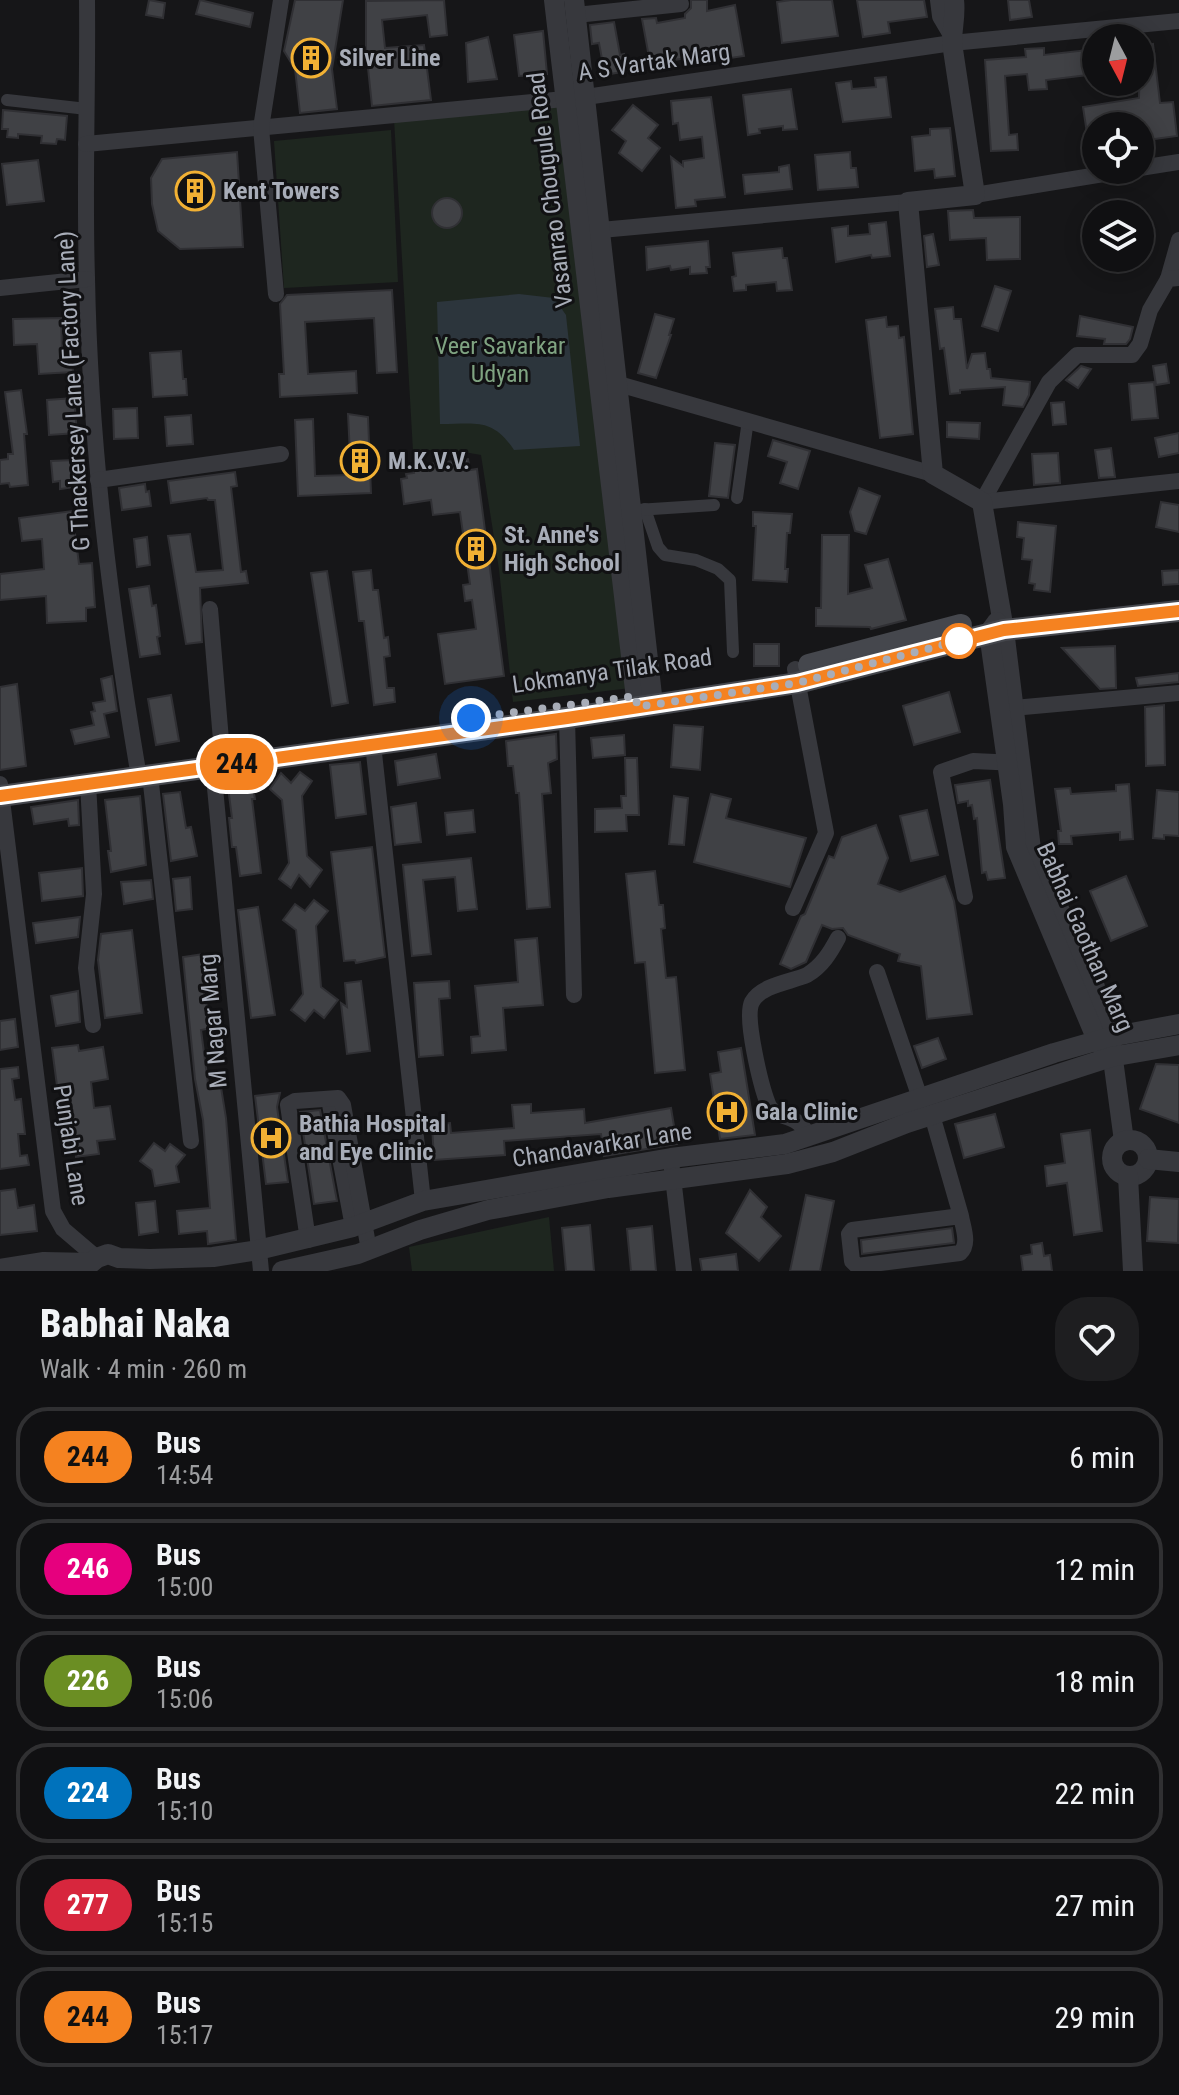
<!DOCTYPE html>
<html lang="en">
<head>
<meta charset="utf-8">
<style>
	:root { --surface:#101012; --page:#1e1e20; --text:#f1f3f6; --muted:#9c9d9f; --line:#303032 }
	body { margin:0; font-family:"Roboto Condensed",sans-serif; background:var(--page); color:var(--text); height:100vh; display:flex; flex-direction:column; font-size:30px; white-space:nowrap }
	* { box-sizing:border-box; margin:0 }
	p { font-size:26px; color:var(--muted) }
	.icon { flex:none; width:44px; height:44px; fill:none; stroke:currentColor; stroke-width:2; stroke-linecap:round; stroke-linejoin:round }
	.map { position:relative; height:1271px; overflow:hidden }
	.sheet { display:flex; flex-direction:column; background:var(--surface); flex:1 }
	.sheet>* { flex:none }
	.badge { padding:0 16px; border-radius:26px; font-size:28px; line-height:52px }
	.needle { width:52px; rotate:173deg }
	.fabs { position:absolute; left:1082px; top:24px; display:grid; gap:16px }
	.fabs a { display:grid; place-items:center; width:72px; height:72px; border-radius:50%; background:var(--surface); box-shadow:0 4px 20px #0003,0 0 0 2px var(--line); font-size:40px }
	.you { position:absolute; width:40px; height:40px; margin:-20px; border:6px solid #fff; border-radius:50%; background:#1a73e8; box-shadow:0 0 0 12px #1a73e833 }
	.map>.badge { position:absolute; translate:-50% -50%; box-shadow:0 0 0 4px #fff }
	.round { display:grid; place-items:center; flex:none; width:84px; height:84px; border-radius:32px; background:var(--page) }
	.summary { display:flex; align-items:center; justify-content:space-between; height:136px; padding:0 40px }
	h1 { font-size:38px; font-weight:800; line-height:60px }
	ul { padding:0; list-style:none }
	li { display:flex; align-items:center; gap:24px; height:100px; margin:0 16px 12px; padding:0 24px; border:4px solid var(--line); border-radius:32px }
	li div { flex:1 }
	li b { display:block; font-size:30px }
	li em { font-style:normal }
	li .badge { min-width:88px; font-weight:700; text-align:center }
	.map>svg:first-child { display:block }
</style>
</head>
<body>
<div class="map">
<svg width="1179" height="1271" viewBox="0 0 1179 1271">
	<rect width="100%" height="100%" fill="#161618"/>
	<g fill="#1e261f">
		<path d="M561,104L631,688L513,702L499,569L481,455L447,449L413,451L394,119Z"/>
		<path d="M391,130L398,282L284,288L274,141Z"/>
		<path d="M549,1217L554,1271H412L409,1247Z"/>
	</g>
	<path fill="#2c353c" d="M519,294L554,298L566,315L580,446L514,450C492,417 476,424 440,424L437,302Z"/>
	<g fill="#404145" stroke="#303034" stroke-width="2">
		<path d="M149,0L165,3L163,18L146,15Z"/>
		<path d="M200,0L253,13L250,27L196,14Z"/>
		<path d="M295,0H343L332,69L337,109L300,113L295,69L284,51Z"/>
		<path d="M444,0L447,35L430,37L427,15L382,20L385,48L424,45L431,100L372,106L366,49V1Z"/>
		<path d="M691,0H707V11L735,5L744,56L724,59L722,52L656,63L654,56L649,57L642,19L656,18L657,23L685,18V14L691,8Z"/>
		<path d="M791,0H832L838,36L782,43L777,2Z"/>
		<path d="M857,0H924L927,17L888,22L890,33L863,37Z"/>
		<path d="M1008,0H1029L1032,17L1010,20Z"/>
		<path d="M614,22L620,55L624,54L627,71L605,75L599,43L592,44L590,25Z"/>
		<path d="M543,31L547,74L519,76L514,35Z"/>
		<path d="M488,37L497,79L468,82L466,43Z"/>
		<path d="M1153,44L1160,103L1173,102L1177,136L1140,141V126H1096V152L1090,153L1083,107L1139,98L1140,46Z"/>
		<path d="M1044,48V55L1096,49V74L1046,80L1047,89L1029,90L1027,74L1005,76L1009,135L1017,134L1018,150L991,151L985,60L1026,57L1025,49Z"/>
		<path d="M886,77L891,117L843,122L836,83L851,81L852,89L876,87L875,78Z"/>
		<path d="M791,89L797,129L783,130V126L759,129L760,133L748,135L743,95Z"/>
		<path d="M711,97L725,197L695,200L696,206L676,208L671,157L683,166V161L704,158L702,137L680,140L678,123L673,124L671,101Z"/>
		<path d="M633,105L658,125L648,138L660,148L642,171L619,153L626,141L612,130Z"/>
		<path d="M3,110L67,116L65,140L57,139L56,144L41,143L42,136L18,134V138L7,137L8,129H2Z"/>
		<path d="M950,128L955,176L935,178L934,169L915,171L912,137L930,135V129Z"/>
		<path d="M237,152L243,247L180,249L158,231L152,204L151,178L162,159Z"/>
		<path d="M850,152L851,168H856L858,187L818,190L815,155Z"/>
		<path d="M38,160L44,201L7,205L2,164Z"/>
		<path d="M789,165L792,189L745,194L743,175L779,172V167Z"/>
		<circle cx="447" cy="213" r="15"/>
		<path d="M973,210L974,218L1020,217V259L987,260L986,238L950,240L948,211Z"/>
		<path d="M886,222L890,256L872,258L871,255L836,262L832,228L848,226V236L870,234L869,224Z"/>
		<path d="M933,234L939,265L927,267L924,236Z"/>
		<path d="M708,241L710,267H706L707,273L690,274V267L671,270L670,266L647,270L646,247Z"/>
		<path d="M782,248L783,258H787L792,290L777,291L776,282L746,285V290L734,291L732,277L736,276L733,253Z"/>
		<path d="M995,286L1011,291L998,331L982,326Z"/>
		<path d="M392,290L397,372L377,373L374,318L305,322L308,374L356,371L357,393L280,397L279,374H284L280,304L287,295Z"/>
		<path d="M953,307L954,319H961L967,369L972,354L985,353L987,369H990L991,378L1030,382L1029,395L1023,407L1003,405L1005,387L960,390V393L950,394L944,348L940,349L935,309Z"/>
		<path d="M655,314L674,319L669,335H671L656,378L638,373Z"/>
		<path d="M1080,316L1133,327L1130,339L1126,344H1104L1105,339L1077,336Z"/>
		<path d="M886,317L887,327L898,326L899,338L904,337L913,434L880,438L866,320Z"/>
		<path d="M61,318L62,349L71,348L73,372L39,374L37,344L14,345L13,319Z"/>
		<path d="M181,351L183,379H186L187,395L153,397L150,353Z"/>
		<path d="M1166,364L1169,383L1156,385L1153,366Z"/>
		<path d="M1081,366L1091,369L1078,388L1066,380Z"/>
		<path d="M1154,382L1158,418L1132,420L1129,384Z"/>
		<path d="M21,390L27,434H24L28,485L10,487L9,483L0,484V460L8,459V454H13L5,392Z"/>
		<path d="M74,398L77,433L49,435L47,400Z"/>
		<path d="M1064,402L1066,424L1053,425L1051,403Z"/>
		<path d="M137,408L138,438L114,439L113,409Z"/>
		<path d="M348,414L368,417L371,493L298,496L295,420L313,419L315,476L351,475Z"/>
		<path d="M191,415L193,444L167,446L165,417Z"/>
		<path d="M947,422L980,423L979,439L947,437Z"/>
		<path d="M1179,433V453L1159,457L1155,438Z"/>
		<path d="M773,440L810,451L798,489L780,483L787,462L768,456Z"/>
		<path d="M715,443L735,445L728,498L709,496Z"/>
		<path d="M1111,448L1115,477L1099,478L1095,450Z"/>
		<path d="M1058,453L1060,483L1034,485L1032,454Z"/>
		<path d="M468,459L470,470L477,469L504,676L445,684L438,634L476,629L472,600L465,601L463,585L470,584L460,512L433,515L431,500L404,504L401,479L407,478L406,474L414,473L413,466Z"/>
		<path d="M74,460L75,487L60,489V481L53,482L51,461Z"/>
		<path d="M235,472L237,486L231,487L241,572L246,571L248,583L200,588L202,642L186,644L168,536L190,534L196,572L223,570L215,500H208L207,498L171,503L168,481Z"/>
		<path d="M145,484L146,492L149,491L151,506L122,510L119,488Z"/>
		<path d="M859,488L880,496L866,534L855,531L850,512Z"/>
		<path d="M1161,502L1179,505V532L1156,527Z"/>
		<path d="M72,511L79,564L92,563L95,607L86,608V621L47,623L46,596L0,600V574L44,569L42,539L22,541L19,518Z"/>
		<path d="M753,512L792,514L790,533H787L785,569H788L787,582L753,580L756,526H753Z"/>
		<path d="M1018,522L1056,526L1050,592L1034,590L1035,584L1029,583L1032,560L1022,559L1024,538L1017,537Z"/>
		<path d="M822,535H849L848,594L872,588L865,565L888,559L906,620L871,629L870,627L816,626V608H821Z"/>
		<path d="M147,537L150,565L137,567L134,539Z"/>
		<path d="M371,570L373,590H378L384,638L388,637L390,656L384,657L387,688H394L395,702L374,705L364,621H359L353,572Z"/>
		<path d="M1179,570V584L1163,585L1162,571Z"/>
		<path d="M327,571L348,703L332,706L311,573Z"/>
		<path d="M149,586L152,606L156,605L160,636L157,637L160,654L140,657L129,589Z"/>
		<rect x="754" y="644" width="25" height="22"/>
		<path d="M1115,646L1116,688L1100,689L1062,648Z"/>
		<path d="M1179,673V682L1138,686L1136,678Z"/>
		<path d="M112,676L117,711L104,714L109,737L75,744L71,730L94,725L91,712L95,711L93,703L105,701L101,679Z"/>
		<path d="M17,684L26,766L0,770V687Z"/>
		<path d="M949,692L960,732L914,745L903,706Z"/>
		<path d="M171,695L179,741L156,745L148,699Z"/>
		<path d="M1164,705L1165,765L1146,766L1145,707Z"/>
		<path d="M674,725L703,727L700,770L671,767Z"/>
		<path d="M556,734L557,759L548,763L551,793L542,794L550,907L527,909L519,793H516L513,766H508L506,741Z"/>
		<path d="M624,735L625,755L593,758L591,738Z"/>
		<path d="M436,754L440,778L398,785L395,761Z"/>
		<path d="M625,758H637L639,815H626L627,831L595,832V809L622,808L621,796H626Z"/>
		<path d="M360,762L366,814L336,818L330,765Z"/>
		<path d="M300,772L312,781L302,796L307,856L322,870L310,887L299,875L291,888L279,879L289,863L282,800L270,789L281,773L291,783Z"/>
		<path d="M251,776L255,799H252L261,873L240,876L236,847H232L229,818H232L227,779Z"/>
		<path d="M990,780L1005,878L988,880L986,872L982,873L977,818L974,819L972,805L968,806V801L958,803L955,785Z"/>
		<path d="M1129,784L1133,839L1120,840V832L1071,836L1072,844H1059L1058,831H1061L1055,789L1070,788L1071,794L1116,791V785Z"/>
		<path d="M1157,790L1179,792V836L1164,835V839L1153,838Z"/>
		<path d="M180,792L186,828L191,827L197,856L171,861L163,794Z"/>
		<path d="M711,794L731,799L726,818L806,838L790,887L694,862Z"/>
		<path d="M140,796L146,865L111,872L108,851H111L105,800Z"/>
		<path d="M674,796L688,798L684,845L669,844Z"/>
		<path d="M78,800L79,825L69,826L68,819L34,824L31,807Z"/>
		<path d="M416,803L421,842L395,845L391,807Z"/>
		<path d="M473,810L475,832L447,835L445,813Z"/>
		<path d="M927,810L938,855L911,861L900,816Z"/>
		<path d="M876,825L888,858L878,884L900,892L945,876L954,901L972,1014L927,1019L921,966L898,961L900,954L848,935L843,928L832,929L822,925L806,962L791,969L780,964L801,916L805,914L829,856L834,858L842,837Z"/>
		<path d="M372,847L385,957L356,963L355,960L344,961L331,852Z"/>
		<path d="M471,858L477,909L458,911L455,877L423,880L431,954L412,956L403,865Z"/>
		<path d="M82,868L83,896L42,901L39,873Z"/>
		<path d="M655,871L659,905H663L665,928L661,929L666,978L676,977L685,1070L655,1073L645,962L635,963L626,874Z"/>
		<path d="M1126,876L1147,926L1111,941L1090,891Z"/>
		<path d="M190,877L192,909L176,911L173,879Z"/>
		<path d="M151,880L153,899L124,904L121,882Z"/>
		<path d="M314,900L328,911L316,926L321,987L338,1000L324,1018L314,1010L305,1021L291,1010L303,994L296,930L283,920L295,904L305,911Z"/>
		<path d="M258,907L275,1015L251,1018L238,910Z"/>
		<path d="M80,917L78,937L36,943L33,923Z"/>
		<path d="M132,930L142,1013L105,1018L98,960L101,934Z"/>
		<path d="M537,938L543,1005L503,1008L506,1050L472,1053L471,1037L480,1036L475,986L518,982L515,940Z"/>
		<path d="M204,954L208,986L203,987L211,1028L201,1030L208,1083L220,1081L226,1118L236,1240L208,1244L207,1231L179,1234L177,1211L210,1208L203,1120L195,1079L183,957Z"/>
		<path d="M361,981L370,1051L347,1054L341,1003L347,1007L345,983Z"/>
		<path d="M449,981L450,998L439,999L443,1055L419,1057L414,983Z"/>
		<path d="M78,991L80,1022L56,1026L51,996Z"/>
		<path d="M15,1019L18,1047L0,1050V1021Z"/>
		<path d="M938,1038L946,1059L922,1068L914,1046Z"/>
		<path d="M78,1045L79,1051L103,1047L108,1079L91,1082L94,1108L110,1106L115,1139L97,1141L99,1154L76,1157L66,1085L57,1086L52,1048Z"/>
		<path d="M741,1048L755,1135L720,1139L710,1074L721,1072L718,1052Z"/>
		<path d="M1156,1064L1179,1065V1123L1140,1109Z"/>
		<path d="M18,1067L19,1078L12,1079L15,1100L21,1099L25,1134H18L20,1156L27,1155L29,1165L0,1169V1069Z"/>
		<path d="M280,1093L277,1107L288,1182L266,1184L255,1096Z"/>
		<path d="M531,1104V1113L584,1109L585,1123L671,1108L677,1144L604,1156L601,1134L504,1141L505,1155L434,1160L432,1125L450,1123L451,1133L514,1128L512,1105Z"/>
		<path d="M320,1110L337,1201L314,1204L300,1112Z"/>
		<path d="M995,1114L1004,1147L964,1158L955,1124Z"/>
		<path d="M1090,1130L1102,1231L1074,1235L1067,1183L1047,1186L1045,1166L1065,1163L1061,1134Z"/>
		<path d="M154,1143L165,1151L170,1144L185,1155L176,1166L179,1182L155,1186L152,1170L140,1161Z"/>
		<path d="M15,1189L18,1208L34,1205L37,1231L0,1235V1191Z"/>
		<path d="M750,1190L767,1207L761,1217L781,1236L759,1261L726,1233Z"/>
		<path d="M806,1195L834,1201L820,1271H790Z"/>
		<path d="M1150,1197L1179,1199L1178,1243L1147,1241Z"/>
		<path d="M155,1201L158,1232L139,1235L136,1203Z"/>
		<path d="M590,1225L594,1271H566L562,1228Z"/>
		<path d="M652,1226L656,1271H631L627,1229Z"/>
		<path d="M952,1228L954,1243L862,1254L861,1240Z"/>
		<path d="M1042,1243L1044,1256L1050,1255L1052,1271H1023L1021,1256L1032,1254L1031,1245Z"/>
		<path d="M736,1254L738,1271H702L700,1259Z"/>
	</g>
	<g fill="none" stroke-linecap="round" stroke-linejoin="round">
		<g stroke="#37383d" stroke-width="12">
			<path d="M7,100L87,109"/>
			<path d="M737,498L748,420"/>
			<path d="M645,509L658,547L665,555L696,560L718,569L730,580L733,652"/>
			<path d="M637,510L714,505"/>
		</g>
		<g stroke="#37383d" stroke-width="16">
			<path d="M87,0C88,93 84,185 87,278C90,446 111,612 139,777"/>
			<path d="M576,15L681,4"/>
			<path d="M86,144L586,97L952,43L1179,21"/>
			<path d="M1140,168L1179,162"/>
			<path d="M975,195L1128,170"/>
			<path d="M590,231L908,202"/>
			<path d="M1168,279L1179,240"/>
			<path d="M0,288L87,279"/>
			<path d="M276,294L261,128L281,0"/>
			<path d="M608,381L933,474"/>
			<path d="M98,480L281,454"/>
			<path d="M982,502L1049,382L1077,355H1132L1140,344L1150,310L1168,279L1179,278"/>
			<path d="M982,502L1179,481"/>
			<path d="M210,609L222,752"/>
			<path d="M1014,708L1179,693"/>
			<path d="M567,718L574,995"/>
			<path d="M373,744L423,1201"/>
			<path d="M213,767L261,1271"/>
			<path d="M150,775L191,1141"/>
			<path d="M88,783L94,894L86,968L93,1025"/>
			<path d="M0,784L53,1211L63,1229L97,1258"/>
			<path d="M965,897L941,772L973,761L1019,763"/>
			<path d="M793,908L826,833L795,669"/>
			<path d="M877,972L920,1098"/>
			<path d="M329,1099L353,1227"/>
			<path d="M932,1115L961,1216L852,1230L849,1234L852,1261L857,1266L960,1253C970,1244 963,1228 961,1216"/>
			<path d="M808,1137C799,1111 774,1121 768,1104C761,1086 744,1017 752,1002C761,985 791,982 807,975C822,966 830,953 838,938"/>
			<path d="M672,1169L684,1271"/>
			<path d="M308,1240L288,1105L295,1101L338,1098L343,1105L369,1250"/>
		</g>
		<g stroke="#37383d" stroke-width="20">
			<path d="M554,0L637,707"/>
			<path d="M574,0L653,704"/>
			<path d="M940,0L942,16L952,33"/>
			<path d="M954,0C956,15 952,28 952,43L975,195L908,202L933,474L982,502L1004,630L1031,849L1094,984L1110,1037L1124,1141"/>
			<path d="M997,622L989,633L1013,804L1016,847L1097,1040L1106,1051"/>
			<circle cx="1130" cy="1158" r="18"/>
			<path d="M1148,1159L1179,1162"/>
			<path d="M1128,1176L1133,1271"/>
			<path d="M0,1269L44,1262L91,1263L97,1258L108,1254L119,1258L150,1259L213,1257L258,1250L353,1227L423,1201L671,1158L785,1144L1054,1053L1110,1037L1179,1024"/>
			<path d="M282,1271L358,1254L420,1230L488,1210L608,1188L787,1164L833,1152L907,1123L1111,1057L1179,1045"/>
		</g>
		<g stroke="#45474d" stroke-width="22">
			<path d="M809,665L961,625"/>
			<path d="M0,796L567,718L797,683L1004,630L1179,611"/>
		</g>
	</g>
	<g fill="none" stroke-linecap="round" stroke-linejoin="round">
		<g stroke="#fff" stroke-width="18">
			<path id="line" d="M0,796L567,718L797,683L1004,630L1179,611"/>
		</g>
		<use href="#line" stroke="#f58220" stroke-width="12"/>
		<path stroke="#a8adb8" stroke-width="8" stroke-dasharray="0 14.4" d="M471,718L636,696L637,707L797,683L962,640L959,641"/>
	</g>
	<defs>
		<g id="building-ring" transform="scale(2)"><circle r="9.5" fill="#111113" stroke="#f2b134" stroke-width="1.5"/><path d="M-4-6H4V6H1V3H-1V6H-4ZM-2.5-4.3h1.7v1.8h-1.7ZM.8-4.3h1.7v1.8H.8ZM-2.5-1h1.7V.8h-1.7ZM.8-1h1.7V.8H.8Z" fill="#f2b134"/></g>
		<g id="hospital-ring" transform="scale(2)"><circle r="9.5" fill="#111113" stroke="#f2b134" stroke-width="1.5"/><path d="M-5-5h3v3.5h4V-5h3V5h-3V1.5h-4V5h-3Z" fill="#f2b134"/></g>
	</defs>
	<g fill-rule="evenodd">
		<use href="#building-ring" x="311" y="58"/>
		<use href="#building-ring" x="195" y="191"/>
		<use href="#building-ring" x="360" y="461"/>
		<use href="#building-ring" x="476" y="549"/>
		<use href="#hospital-ring" x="727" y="1112"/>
		<use href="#hospital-ring" x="271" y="1138"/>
	</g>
	<circle fill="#fff" stroke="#f58220" stroke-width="4" cx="959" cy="641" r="16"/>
	<g text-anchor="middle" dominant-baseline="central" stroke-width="6" stroke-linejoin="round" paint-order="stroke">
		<g font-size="24" font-weight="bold" fill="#a8adb8" stroke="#111113" text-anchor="start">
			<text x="339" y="58">Silver Line</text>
			<text x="223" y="191">Kent Towers</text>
			<text x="388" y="461">M.K.V.V.</text>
			<text x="504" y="535">St. Anne's<tspan x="504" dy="28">High School</tspan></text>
			<text x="755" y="1112">Gala Clinic</text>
			<text x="299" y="1124">Bathia Hospital<tspan x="299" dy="28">and Eye Clinic</tspan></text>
		</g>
		<g font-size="24" fill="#a8adb8" stroke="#111113">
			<text transform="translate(654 62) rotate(-8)">A S Vartak Marg</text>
			<text transform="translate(550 190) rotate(-97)">Vasanrao Chougule Road</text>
			<text transform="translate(73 391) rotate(-93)">G Thackersey Lane (Factory Lane)</text>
			<text transform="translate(612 671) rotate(-8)">Lokmanya Tilak Road</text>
			<text transform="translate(1085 937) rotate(66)">Babhai Gaothan Marg</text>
			<text transform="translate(213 1021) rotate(-95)">M Nagar Marg</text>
			<text transform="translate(71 1145) rotate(81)">Punjabi Lane</text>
			<text transform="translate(602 1145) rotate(-9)">Chandavarkar Lane</text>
		</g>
		<g font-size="24" fill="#7fa381" stroke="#111113">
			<text x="500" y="346">Veer Savarkar<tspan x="500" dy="28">Udyan</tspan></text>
		</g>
	</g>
</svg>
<div class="fabs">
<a><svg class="needle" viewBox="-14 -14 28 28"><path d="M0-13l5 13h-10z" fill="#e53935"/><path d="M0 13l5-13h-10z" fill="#9c9d9f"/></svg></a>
<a><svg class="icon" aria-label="locate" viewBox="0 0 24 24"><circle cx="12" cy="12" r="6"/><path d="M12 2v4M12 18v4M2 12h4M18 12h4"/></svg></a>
<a><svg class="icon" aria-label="layers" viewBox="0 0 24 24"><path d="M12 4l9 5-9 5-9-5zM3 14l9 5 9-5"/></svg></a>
</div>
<div class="you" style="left:471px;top:718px"></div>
<b class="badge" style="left:237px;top:764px;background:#f58220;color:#111">244</b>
</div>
<section class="sheet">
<div class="summary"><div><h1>Babhai Naka</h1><p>Walk · 4 min · 260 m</p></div><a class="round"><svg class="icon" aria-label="heart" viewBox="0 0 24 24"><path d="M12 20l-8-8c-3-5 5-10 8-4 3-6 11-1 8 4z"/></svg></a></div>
<ul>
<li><span class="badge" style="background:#f58220;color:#111">244</span><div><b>Bus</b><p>14:54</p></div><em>6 min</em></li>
<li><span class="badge" style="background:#e6007e;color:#fff">246</span><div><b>Bus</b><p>15:00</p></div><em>12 min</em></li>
<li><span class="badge" style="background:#6b8e23;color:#fff">226</span><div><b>Bus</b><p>15:06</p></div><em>18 min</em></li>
<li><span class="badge" style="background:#0072bc;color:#fff">224</span><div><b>Bus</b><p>15:10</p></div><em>22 min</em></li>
<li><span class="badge" style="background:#d7263d;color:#fff">277</span><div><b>Bus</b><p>15:15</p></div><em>27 min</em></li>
<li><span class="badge" style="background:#f58220;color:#111">244</span><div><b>Bus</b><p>15:17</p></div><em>29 min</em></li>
</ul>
</section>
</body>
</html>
